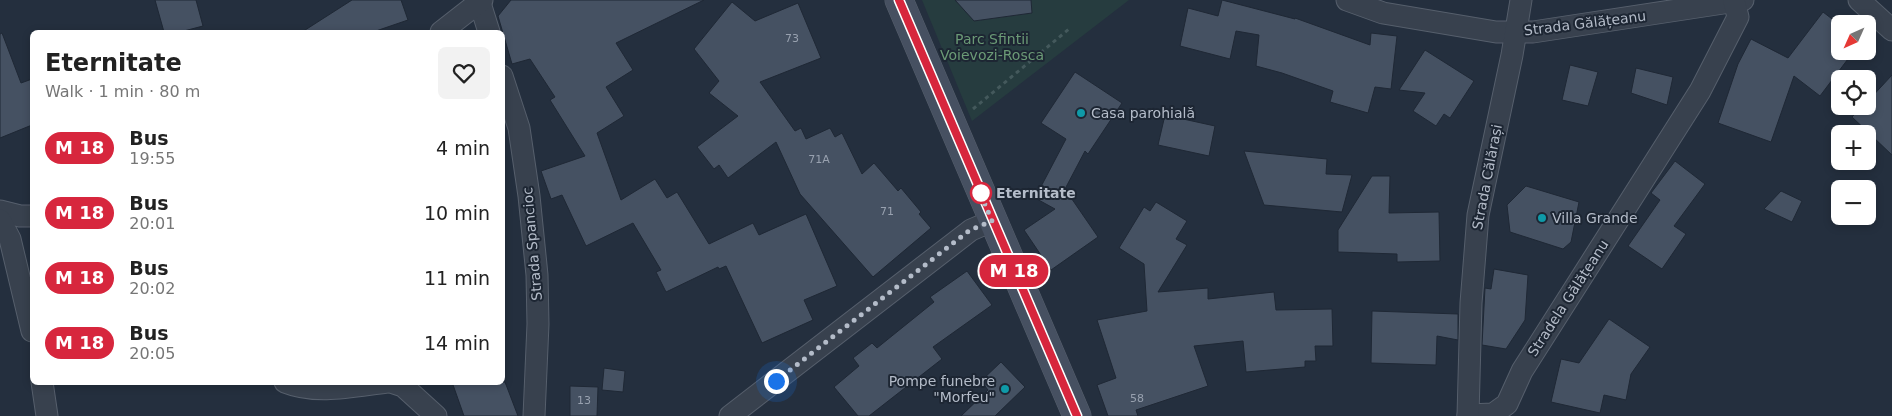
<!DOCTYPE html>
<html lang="en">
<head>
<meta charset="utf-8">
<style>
	:root { --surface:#fff; --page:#f2f2f2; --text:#222; --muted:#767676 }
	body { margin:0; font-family:"DejaVu Sans",sans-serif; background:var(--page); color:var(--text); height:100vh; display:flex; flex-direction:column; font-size:19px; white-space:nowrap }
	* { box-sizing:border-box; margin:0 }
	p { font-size:16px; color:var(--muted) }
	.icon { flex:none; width:28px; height:28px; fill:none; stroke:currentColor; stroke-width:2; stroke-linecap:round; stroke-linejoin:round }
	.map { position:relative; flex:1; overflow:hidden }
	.sheet { position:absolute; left:30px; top:30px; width:475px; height:355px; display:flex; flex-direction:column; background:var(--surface); border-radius:8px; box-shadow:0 2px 8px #0003 }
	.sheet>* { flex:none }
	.badge { padding:0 10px; border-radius:16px; font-size:18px; line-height:32px }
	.needle { width:32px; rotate:225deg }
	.controls { position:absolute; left:1831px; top:15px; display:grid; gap:10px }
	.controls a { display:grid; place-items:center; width:45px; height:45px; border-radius:8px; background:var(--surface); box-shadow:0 2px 8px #0003; font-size:25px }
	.you { position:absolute; width:25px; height:25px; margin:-12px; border:4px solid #fff; border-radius:50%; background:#1a73e8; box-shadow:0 0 0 8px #1a73e833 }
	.map>.badge { position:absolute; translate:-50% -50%; box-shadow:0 0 0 2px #fff }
	.round { display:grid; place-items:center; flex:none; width:52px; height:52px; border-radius:8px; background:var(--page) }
	.overview { display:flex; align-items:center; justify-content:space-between; height:85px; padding:0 15px }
	h1 { font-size:24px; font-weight:800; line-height:38px }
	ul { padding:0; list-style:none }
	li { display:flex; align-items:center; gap:15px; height:65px; padding:0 15px }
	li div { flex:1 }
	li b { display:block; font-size:19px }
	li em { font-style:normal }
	li .badge { min-width:55px; font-weight:700; text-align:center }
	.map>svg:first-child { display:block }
</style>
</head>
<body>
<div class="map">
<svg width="1892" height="416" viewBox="0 0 1892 416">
	<rect width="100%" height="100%" fill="#242f3e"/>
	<path fill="#263c3f" d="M922,0H1129L972,121Z"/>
	<g fill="#455162" stroke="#1f2835">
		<path d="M155,0H196L203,26L180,32H164Z"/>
		<path d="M352,0H401L408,20L373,32H302Z"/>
		<path d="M511,0H704L616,43L633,70L606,87L624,116L597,133L621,200L655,179L667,198L677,192L709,244L753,223L759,235L806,214L837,286L804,300L813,320L762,343L726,266L719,269L718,267L666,292L656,272L661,270L633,223L586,246L562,195L551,199L541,171L585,156L550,100L555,97L530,59L512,64L498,16Z"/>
		<path d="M955,0H1031L1032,13L974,21Z"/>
		<path d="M1222,0L1295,19V18L1370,45L1371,33L1397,36L1391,89L1375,87L1368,113L1330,102L1333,91L1282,73L1256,66L1259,35L1236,31L1230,59L1180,46L1188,8L1218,16Z"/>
		<path d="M732,2L755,21L798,3L821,58L760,82L795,131L801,128L806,139L830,128L835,137L842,133L862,174L874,163L898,191L901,188L921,212L919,214L931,228L873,277L800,194L776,142L728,178L719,165L714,169L697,147L738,116L709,93L719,81L694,49Z"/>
		<path d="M1823,12L1840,25V51H1854L1820,96L1794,76L1771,142L1718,123L1738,64L1751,39L1788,58Z"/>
		<path d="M2,33L21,83L32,79V125L0,138V34Z"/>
		<path d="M1425,50L1474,81L1450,118L1444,114L1436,126L1413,111L1425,93L1399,90Z"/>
		<path d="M1570,65L1598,72L1588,106L1562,100Z"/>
		<path d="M1636,68L1673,77L1667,105L1631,93Z"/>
		<path d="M1075,72L1122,103L1088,154L1085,151L1065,189L1098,237L1051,270L1024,230L1055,209L1035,198L1066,139L1041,123Z"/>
		<path d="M1892,75V155L1852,117L1862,106H1868V101Z"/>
		<path d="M1165,115L1215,126L1209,156L1158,145Z"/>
		<path d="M1244,151L1327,159L1326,174L1352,175L1342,212L1264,205Z"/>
		<path d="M1675,161L1705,184L1674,226L1686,234L1662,269L1628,246L1660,200L1651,193Z"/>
		<path d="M1372,176H1390L1389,213L1439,212L1440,261L1397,262V254L1338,252V230Z"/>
		<path d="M1526,186L1579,202L1571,242L1563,249L1510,232L1507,205Z"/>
		<path d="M1781,191L1802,201L1792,222L1764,209Z"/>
		<path d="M1156,202L1187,221L1176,239L1187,245L1158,292L1208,288V299L1274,292L1276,310L1332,309L1333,346H1315L1316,361H1305V367L1246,372L1243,341L1194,346L1208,386L1136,410L1138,416H1108L1097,385L1116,378L1097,320L1147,311L1144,264L1119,248L1144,207L1150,211Z"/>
		<path d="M1494,269L1528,275L1525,320L1506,349L1482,345L1485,288L1491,289Z"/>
		<path d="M967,271L992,305L933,347L942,359L869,416H858L834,387L859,366L853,358L872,343L877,348L934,302L930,297Z"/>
		<path d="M1372,311L1458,314V340L1437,336L1436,365L1371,363Z"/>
		<path d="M1609,319L1650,347L1631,374L1626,400L1604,395L1600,413L1551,402L1561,359L1579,363Z"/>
		<path d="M1001,362L1025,387L995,416H961L988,390L981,381Z"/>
		<path d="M604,368L625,371L623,392L602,390Z"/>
		<path d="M452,382H505L518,416H464Z"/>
		<path d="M570,386L598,387L597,416H570Z"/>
	</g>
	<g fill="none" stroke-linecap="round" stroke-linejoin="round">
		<g stroke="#565f6c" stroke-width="23">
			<g id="street">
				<path d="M479,0L489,32"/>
				<path d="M1347,0L1383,13L1496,32H1533L1743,0"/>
				<path d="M1859,0L1892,30"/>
				<path d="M441,32L482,0"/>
				<path d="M502,76L519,128L529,196L537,275L538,324L534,416"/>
				<path d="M0,211L20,216H32"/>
				<path d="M0,220L10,239L32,331"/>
				<path d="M42,382L47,416"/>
				<path d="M285,382C317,395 354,386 387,382"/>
				<path d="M391,382L403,386L436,416"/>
				<path d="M1468,415L1493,414L1507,404L1522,371L1700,91L1738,17L1734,1"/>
				<path d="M730,416L971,230L992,221"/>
				<path d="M1468,416L1471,303L1478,215L1512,55L1521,0"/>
			</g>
		</g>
		<g stroke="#565f6c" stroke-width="29">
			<path id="secondary" d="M899,0L1077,416"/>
		</g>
		<path stroke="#44595c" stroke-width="3" stroke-dasharray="4 4" stroke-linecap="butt" d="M973,109L1069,29"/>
		<use href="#street" stroke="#38414e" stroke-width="21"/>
		<use href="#secondary" stroke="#465061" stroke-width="28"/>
	</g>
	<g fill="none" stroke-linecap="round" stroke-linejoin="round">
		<g stroke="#fff" stroke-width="11">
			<path id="line" d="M899,0L1077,416"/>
		</g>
		<use href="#line" stroke="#d7263d" stroke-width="8"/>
		<path stroke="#b4bcc9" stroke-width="5" stroke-dasharray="0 9" d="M776,381L970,230L992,221L978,188L981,193"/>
	</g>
	<g fill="#0f9aa8" stroke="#1d2633" stroke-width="2">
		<circle cx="1081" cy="113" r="5"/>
		<circle cx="1542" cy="218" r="5"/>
		<circle cx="1005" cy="389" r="5"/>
	</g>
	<circle fill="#fff" stroke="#d7263d" stroke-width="2.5" cx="981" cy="193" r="10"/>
	<g text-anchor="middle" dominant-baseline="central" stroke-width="4" stroke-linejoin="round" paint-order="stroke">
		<g font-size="11" fill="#98a1af">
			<text x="792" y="38">73</text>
			<text x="819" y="159">71A</text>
			<text x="887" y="211">71</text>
			<text x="1137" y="398">58</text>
			<text x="584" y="400">13</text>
		</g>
		<g font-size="14" fill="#b4bcc9" stroke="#1d2633">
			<text transform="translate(1585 23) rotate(-7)">Strada Gălățeanu</text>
			<text transform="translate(1487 177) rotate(-79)">Strada Călărași</text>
			<text transform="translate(532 244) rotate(-95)">Strada Spancioc</text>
			<text transform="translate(1568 298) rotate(-57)">Stradela Gălățeanu</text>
		</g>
		<g font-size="14" fill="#6b9a76" stroke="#1d2633">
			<text x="992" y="39">Parc Sfintii<tspan x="992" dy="16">Voievozi-Rosca</tspan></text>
		</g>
		<g font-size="14" fill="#b4bcc9" stroke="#1d2633" text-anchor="start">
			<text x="1091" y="113">Casa parohială</text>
			<text x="1552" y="218">Villa Grande</text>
			<text x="995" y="381" text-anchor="end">Pompe funebre<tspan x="995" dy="16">"Morfeu"</tspan></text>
		</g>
		<g font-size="14" font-weight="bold" fill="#b4bcc9" stroke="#1d2633" text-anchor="start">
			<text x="996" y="193">Eternitate</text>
		</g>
	</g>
</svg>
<div class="controls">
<a><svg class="needle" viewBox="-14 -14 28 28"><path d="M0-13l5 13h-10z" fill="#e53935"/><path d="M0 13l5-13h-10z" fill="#767676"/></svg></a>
<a><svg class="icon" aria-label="locate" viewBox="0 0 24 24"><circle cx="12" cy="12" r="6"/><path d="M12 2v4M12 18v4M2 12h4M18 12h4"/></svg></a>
<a>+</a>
<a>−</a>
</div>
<div class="you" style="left:776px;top:381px"></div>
<b class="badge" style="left:1014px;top:271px;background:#d7263d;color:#fff">M 18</b>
<section class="sheet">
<div class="overview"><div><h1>Eternitate</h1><p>Walk · 1 min · 80 m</p></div><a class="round"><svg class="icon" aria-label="heart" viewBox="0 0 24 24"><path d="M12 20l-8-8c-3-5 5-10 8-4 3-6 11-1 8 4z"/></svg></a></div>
<ul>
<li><span class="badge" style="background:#d7263d;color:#fff">M 18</span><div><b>Bus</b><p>19:55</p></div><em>4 min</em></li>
<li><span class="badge" style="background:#d7263d;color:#fff">M 18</span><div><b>Bus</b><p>20:01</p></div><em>10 min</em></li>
<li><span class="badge" style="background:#d7263d;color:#fff">M 18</span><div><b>Bus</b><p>20:02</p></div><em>11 min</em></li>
<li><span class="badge" style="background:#d7263d;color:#fff">M 18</span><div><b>Bus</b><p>20:05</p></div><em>14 min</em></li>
</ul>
</section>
</div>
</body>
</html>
